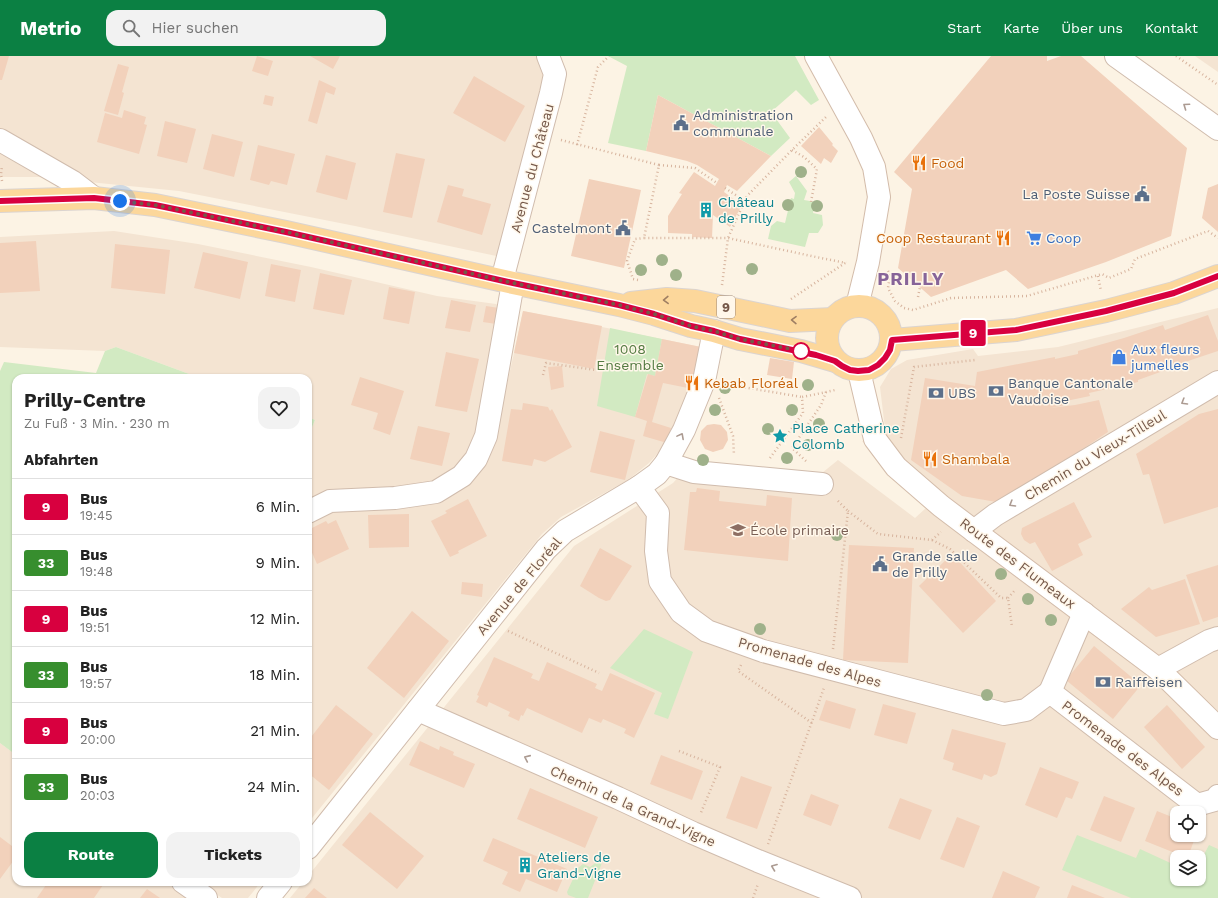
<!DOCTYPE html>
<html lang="de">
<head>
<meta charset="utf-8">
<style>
	:root { --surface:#fff; --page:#f2f2f2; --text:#222; --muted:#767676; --line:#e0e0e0; --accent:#0b8043 }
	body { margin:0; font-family:"Work Sans",sans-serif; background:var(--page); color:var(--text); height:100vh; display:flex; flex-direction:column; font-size:15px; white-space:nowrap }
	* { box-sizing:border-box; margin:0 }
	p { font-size:13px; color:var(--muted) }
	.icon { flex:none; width:22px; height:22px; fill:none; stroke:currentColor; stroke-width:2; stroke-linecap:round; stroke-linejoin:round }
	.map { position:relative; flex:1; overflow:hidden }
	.side { position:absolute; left:12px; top:318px; width:300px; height:512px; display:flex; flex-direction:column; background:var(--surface); border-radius:12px; box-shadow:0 1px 3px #0004 }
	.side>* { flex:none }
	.badge { padding:0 8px; border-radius:3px; font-size:14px; line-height:26px }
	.fabs { position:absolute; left:1170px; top:750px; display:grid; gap:8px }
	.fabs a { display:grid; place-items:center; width:36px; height:36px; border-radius:8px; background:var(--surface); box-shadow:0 1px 3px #0004; font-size:20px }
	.you { position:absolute; width:20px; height:20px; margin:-10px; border:3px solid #fff; border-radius:50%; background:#1a73e8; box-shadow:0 0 0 6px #1a73e833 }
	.map>.badge { position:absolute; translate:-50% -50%; box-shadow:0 0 0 2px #fff }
	h2 { padding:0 12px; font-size:15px; line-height:36px }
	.round { display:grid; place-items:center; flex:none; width:42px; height:42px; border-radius:12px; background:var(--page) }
	.overview { display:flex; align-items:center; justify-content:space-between; height:68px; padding:0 12px }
	h1 { font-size:19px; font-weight:700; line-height:30px }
	.primary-button { display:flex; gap:8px; margin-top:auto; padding:8px 12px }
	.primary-button a { flex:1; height:46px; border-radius:12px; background:var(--accent); color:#fff; font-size:16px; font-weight:700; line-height:46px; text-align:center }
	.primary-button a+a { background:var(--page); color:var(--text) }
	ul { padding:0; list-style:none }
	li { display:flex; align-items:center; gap:12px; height:56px; padding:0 12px; border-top:1px solid var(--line) }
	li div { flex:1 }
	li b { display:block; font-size:15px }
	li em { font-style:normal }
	li .badge { min-width:44px; font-weight:700; text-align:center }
	header { display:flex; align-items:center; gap:24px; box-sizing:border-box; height:56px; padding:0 20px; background:var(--accent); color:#fff }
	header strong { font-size:19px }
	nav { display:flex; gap:22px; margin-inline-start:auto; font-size:14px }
	.search { width:280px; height:36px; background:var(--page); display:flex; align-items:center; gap:10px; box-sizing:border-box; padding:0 14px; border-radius:12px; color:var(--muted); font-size:15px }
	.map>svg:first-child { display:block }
</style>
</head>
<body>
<header>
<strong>Metrio</strong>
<div class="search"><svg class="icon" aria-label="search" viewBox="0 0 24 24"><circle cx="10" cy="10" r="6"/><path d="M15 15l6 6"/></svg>Hier suchen</div>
<nav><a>Start</a><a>Karte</a><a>Über uns</a><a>Kontakt</a></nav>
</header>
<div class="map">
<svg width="1218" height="842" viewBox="0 0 1218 842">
	<rect width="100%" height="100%" fill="#fcf3e4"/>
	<g fill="#f4e4d2" fill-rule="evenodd">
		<path d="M0,0H554L501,201L355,170L179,135L39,121H0Z"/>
		<path d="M1195,0H1218V16Z"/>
		<path d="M114,175L198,188L311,211L437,240L496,248L502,252L476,378L470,397L455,413L432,427L361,434L308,448V381L315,364L308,361V322H200L116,291L105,295L0,291V181Z"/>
		<path d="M1218,252V842H290L303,826H308V820L574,490L673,427L692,406L817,421L838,404L915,462L926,452L862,385L886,381L880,331L891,313L907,304L973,293L978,300L1058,291ZM1177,757H1199V779H1177ZM1177,801H1199V823H1177Z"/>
		<path d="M523,255L701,291L693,333L667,387L649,407L628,424L561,461L542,478L308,767V464L331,454L438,443L494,386L514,297Z"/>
		<path d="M0,687L16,699V826H169L190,842H0Z"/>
		<path d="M198,826H261L248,842H222Z"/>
	</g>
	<g fill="#d2eac2">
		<path d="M608,0H795L819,44L811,49L796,34L771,56L790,82L771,100L658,39L646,95L608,87L627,10Z"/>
		<path d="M796,120L807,135L804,144L816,146L813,157L822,159L823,169L818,177H809L805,191L768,183L771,170L777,165L785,167L791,142L794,143L795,137L789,126Z"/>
		<path d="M610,272L662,283L655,320L647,318L635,361L597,350Z"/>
		<path d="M116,291L200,322H16V699L0,687V315L4,306L96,317L105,295Z"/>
		<path d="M308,361L315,364L308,381Z"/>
		<path d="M644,573L693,596L668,663L654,658L662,637L610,612Z"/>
		<path d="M1077,779L1136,802L1140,793L1177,810V823H1199V808L1209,789L1218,793V842H1131L1062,814Z"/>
		<path d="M598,805L602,807L588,842H576L568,839L567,836L578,812L583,808L590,811Z"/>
	</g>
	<g fill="#f2d1bb">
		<path d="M0,0H9L2,24H0Z"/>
		<path d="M257,0L273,5L268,20L252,15Z"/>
		<path d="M310,0H340L333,13Z"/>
		<path d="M991,0H1047V5L1061,0H1081L1187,92L1171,180L1106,206L1028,233L1006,214L931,241L898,212L912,133L894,116Z"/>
		<path d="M118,8L129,11L122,36L124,37L118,59L104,55Z"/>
		<path d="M474,20L525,50L505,86L453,57Z"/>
		<path d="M319,24L336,32L334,39L326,36L317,68L308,65Z"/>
		<path d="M265,39L274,41L272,50L263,48Z"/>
		<path d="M658,39L771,100L737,135L727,129L724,136L742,149L730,171L713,159L712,182L692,181V178L668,177V160L682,138L679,137L694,116L715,130L719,123L697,109L687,105L646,95Z"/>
		<path d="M124,54L146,61L144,68L147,69L139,98L97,86L105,57L122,62Z"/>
		<path d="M165,65L196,73L187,107L157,100Z"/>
		<path d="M819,71L833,88L832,89L838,95L831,107L824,102L821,108L801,90Z"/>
		<path d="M212,78L243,86L234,121L203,113Z"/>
		<path d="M258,89L295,98L287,129L271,125L269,129L250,124Z"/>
		<path d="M396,97L425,103L412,162L383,156Z"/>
		<path d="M326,99L356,107L347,144L316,136Z"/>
		<path d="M589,123L641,134L624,212L571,200Z"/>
		<path d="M1218,128V176L1202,162L1208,132Z"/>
		<path d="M448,129L464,133L462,140L491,148L482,179L437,166Z"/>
		<path d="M36,185L40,235L0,237V187Z"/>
		<path d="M115,188L170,194L165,238L111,232Z"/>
		<path d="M203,196L248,206L240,243L194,232Z"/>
		<path d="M271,208L301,214L295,246L265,240Z"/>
		<path d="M320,217L352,224L344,259L313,253Z"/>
		<path d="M389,231L415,236L409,268L383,263Z"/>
		<path d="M451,244L476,249L470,276L445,272Z"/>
		<path d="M486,250L499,252L496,268L483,266Z"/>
		<path d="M523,255L602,270L594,313L514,297Z"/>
		<path d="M1208,259L1218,285V295L1176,309L1177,310L1138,324V326L1089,337L1090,340L1066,345V349L1050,352L1075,349L1099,344L1108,376L1002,447L962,440L911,404L925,322L975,330L977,316L1055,301V303L1078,298V295L1124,282L1163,269L1165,274Z"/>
		<path d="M662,283L701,291L693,333L663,327L652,366L671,372L667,387L643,380L647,365L635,361L648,318L655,320Z"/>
		<path d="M446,296L479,303L467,356L435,350Z"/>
		<path d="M770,302L794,306L792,323L767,319Z"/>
		<path d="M562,310L564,331L551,334L548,311Z"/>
		<path d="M360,321L404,335L390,379L373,373L378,357L351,349Z"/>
		<path d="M523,347L548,351L550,355L552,353L572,391L545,406L534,403L532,410L502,405L511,353L522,354Z"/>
		<path d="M1218,353V451L1164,468L1149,418L1143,419L1136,398L1199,358Z"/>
		<path d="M714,368L721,369L727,376L728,384L723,393L713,396L705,393L700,384L701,375L707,369Z"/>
		<path d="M418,370L450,377L442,410L410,403Z"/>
		<path d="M600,375L635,384L625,424L590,416Z"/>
		<path d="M697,432L720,435L719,445L766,450L767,439L792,442L788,505L684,494L690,436H696Z"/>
		<path d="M468,443L487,480L458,495L459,497L450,501L431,465L447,457L445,455Z"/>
		<path d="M1074,446L1092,481L1078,488L1083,499L1052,515L1035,486L1030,488L1024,484L1021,478L1022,472Z"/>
		<path d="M409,458V491L369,492L368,459Z"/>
		<path d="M336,464L349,493L317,508L310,492L308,493V474L326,465L328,468Z"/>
		<path d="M849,489L914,492L908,607L843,604Z"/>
		<path d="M600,492L632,510L613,539L610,544L606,545L599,542L580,530Z"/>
		<path d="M952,498L996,545L963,577L919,530Z"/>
		<path d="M1218,509V561L1203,566L1186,519Z"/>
		<path d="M1185,523L1200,568L1156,581L1121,553L1149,531L1152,534Z"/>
		<path d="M462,526L483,528L482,541L461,538Z"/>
		<path d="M412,555L449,585L404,642L367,612Z"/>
		<path d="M1094,590L1141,629L1113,663L1066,624Z"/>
		<path d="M494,601L533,618L531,622L539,625L547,606L597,628L595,632L602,635L610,617L655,637L634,682L624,677L626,673L603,663L601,667L589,662L582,677L527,652L523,660L521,659L519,665L508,660L510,656L489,646L487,651L476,646L479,640L477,639Z"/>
		<path d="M826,644L856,653L850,673L819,664Z"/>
		<path d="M883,648L916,657L907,688L874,679Z"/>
		<path d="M336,649L373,678L329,734L308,717V685Z"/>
		<path d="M1167,649L1205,691L1182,713L1144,671Z"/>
		<path d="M952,673L1006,687L997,718L991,721L984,718L982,724L952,714L954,707L943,703Z"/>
		<path d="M420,685L439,694L440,690L454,696L453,699L475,708L464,732L409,709Z"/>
		<path d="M661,699L703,715L692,744L650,728Z"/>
		<path d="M1040,711L1079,726L1072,743L1066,741L1057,762L1025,749Z"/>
		<path d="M741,720L772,731L757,773L726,762Z"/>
		<path d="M530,732L598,761L585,792L517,763Z"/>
		<path d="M811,738L839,749L831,770L803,759Z"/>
		<path d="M1104,740L1135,752L1121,786L1090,774Z"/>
		<path d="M900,742L932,754L920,784L888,772Z"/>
		<path d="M1157,755L1177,763V779H1196L1188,801H1185L1145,785Z"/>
		<path d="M370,756L424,800L397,833L342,789Z"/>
		<path d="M957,761L980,770L964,812L940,803Z"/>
		<path d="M0,781L16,793V805L14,804L0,823Z"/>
		<path d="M493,782L567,813L557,836L526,823L520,836L502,828L508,816L483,805Z"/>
		<path d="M1003,815L1040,831L1035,842H992Z"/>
		<path d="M48,826H105L94,842H37Z"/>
		<path d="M1072,829L1105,842H1067Z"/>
		<path d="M314,832L327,842H305Z"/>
		<path d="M147,833L160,842H140Z"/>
	</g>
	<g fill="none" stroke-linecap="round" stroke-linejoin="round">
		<g stroke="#d0bcad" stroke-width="24">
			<g id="street">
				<path d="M1116,0L1218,73"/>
				<path d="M0,84L73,126L94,142"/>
				<path d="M502,224L551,37L555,18L548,0"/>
				<path d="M666,407L694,416L822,428"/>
				<path d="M639,431L658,457L656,495L660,525L681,556L707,575L763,595L1004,658L1026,654L1050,636L1197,749L1215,744L1218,740"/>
				<path d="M308,456L330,445L395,442L436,436L462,420L476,403L486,380L513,227"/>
				<path d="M974,475L995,459L1218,326"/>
				<path d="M1158,613L1209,585L1218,582"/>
				<path d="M1050,636L1084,557"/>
				<path d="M418,654L618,742L693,777L758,805L850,842"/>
				<path d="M308,792L546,493L565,475L639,431L657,418L666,407L684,374L704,325L714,275"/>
				<path d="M183,826L206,842"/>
				<path d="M268,842L281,826"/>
			</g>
		</g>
		<g stroke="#d3bcaa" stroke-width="24">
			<g id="secondary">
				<path d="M816,0L861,82L874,111L879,141L868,206L857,250"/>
				<path d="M859,315L875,383L896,411L941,450L974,475L1158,613L1218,672"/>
			</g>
		</g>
		<g stroke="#dbd4d0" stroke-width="24">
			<g id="primary">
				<path d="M0,145L94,142L155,149L286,176L513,227L619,249L654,258L691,270L714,275L740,283L801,295L835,305"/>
				<path d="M631,247L667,243L695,245L790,265L833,263"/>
				<circle cx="859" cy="282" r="32"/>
				<path d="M892,284L1016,274L1106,255L1174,237L1218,220"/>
			</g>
		</g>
		<g stroke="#d7b49e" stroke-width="2.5" stroke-dasharray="1 3" stroke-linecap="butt">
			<path d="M1176,0L1218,29"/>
			<path d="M561,84L659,109L644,182H728L816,201L846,207"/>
			<path d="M577,89L598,11L609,0"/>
			<path d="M792,94L804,101L817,113L811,146"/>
			<path d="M659,109L695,112L717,127"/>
			<path d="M2,125L1,118L2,110"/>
			<path d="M725,132L745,145"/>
			<path d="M888,215L890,218L888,232L895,245L904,252L913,254L951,242L1027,240L1102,218L1109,222L1131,213L1135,203L1208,175L1218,182"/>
			<path d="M1098,220L1101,235"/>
			<path d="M638,224L633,223L627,205L635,183L644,182"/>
			<path d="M722,229L728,182L747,140L792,94L826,61"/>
			<path d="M918,241L920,231"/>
			<path d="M791,243L845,207"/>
			<path d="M543,319L546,307L596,314"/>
			<path d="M725,328L802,341"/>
			<path d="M719,342L733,380L734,399"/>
			<path d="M901,382L914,311L975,304"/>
			<path d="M770,402L803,357L802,341L822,337L835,334"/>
			<path d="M806,405L792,392L821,349L826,336"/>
			<path d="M848,455L878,478L932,484L941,476"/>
			<path d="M932,484L950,493L1001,542H1008L1012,571"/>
			<path d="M1008,542L1016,533"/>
			<path d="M508,575L599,617"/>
			<path d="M833,593L848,455L836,443"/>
			<path d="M741,609L738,615L812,667"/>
			<path d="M679,695L720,711L700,759"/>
			<path d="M768,788L824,632"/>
			<path d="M753,842L758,828"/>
		</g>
		<use href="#street" stroke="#fff" stroke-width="22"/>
		<use href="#secondary" stroke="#fff" stroke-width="22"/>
		<use href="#primary" stroke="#fcd79b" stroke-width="22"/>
	</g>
	<g fill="#9fb18a">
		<circle cx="801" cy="116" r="6"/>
		<circle cx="788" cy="149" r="6"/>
		<circle cx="817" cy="150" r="6"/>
		<circle cx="662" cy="204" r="6"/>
		<circle cx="752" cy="213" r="6"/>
		<circle cx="641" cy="214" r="6"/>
		<circle cx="676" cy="219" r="6"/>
		<circle cx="808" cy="329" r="6"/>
		<circle cx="725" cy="332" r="6"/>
		<circle cx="715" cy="354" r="6"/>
		<circle cx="792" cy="354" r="6"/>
		<circle cx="819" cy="368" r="6"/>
		<circle cx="768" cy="373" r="6"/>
		<circle cx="808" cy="389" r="6"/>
		<circle cx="787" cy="402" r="6"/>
		<circle cx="703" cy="404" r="6"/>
		<circle cx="837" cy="479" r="6"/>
		<circle cx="1001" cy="518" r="6"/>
		<circle cx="1028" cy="543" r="6"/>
		<circle cx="1051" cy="564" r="6"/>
		<circle cx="760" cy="573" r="6"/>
		<circle cx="987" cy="639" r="6"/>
	</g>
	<defs><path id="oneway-chevron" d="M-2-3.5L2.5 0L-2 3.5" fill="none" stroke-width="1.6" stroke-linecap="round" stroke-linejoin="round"/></defs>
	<g stroke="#ac9b92">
		<use href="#oneway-chevron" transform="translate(1186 50) rotate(-145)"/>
		<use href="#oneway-chevron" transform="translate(1184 346) rotate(149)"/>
		<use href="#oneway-chevron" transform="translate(681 380) rotate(-62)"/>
		<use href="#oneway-chevron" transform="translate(1012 448) rotate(149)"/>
		<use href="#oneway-chevron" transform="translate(527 702) rotate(-156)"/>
		<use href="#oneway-chevron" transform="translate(774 811) rotate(-159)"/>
	</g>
	<g stroke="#9e7e62">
		<use href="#oneway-chevron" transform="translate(666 244) rotate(178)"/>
		<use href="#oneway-chevron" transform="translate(794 264) rotate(-179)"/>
	</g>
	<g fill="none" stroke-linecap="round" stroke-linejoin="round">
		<g stroke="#fff" stroke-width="9">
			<path id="line" d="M0,145L94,142L155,149L286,176L513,227L619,249L654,258L691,270L714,275L740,283L816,299L835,305L842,310L850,314L858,315L869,314L878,309L885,302L890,294L892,284L1016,274L1106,255L1174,237L1218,220"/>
		</g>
		<use href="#line" stroke="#d8003f" stroke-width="6"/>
		<path stroke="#755849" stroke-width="4" stroke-dasharray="0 7.2" d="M120,145L155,149L286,176L513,227L619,249L654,258L691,270L714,275L740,283L801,295"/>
	</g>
	<defs>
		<g id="civic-bare" transform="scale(1.2)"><path d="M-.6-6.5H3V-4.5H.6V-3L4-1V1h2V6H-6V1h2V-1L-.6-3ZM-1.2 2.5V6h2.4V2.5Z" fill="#5c6f8a" stroke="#fff7ea" stroke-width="2.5" paint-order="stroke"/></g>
		<g id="restaurant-bare" transform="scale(1.2)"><path d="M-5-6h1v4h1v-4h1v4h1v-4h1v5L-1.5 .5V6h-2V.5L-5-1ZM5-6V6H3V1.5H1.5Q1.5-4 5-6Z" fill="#e8710a" stroke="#fff7ea" stroke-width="2.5" paint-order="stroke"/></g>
		<g id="building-bare" transform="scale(1.2)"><path d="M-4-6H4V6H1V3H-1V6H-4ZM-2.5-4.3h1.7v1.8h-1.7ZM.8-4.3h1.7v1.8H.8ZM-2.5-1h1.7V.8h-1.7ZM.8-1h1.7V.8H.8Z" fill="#0f9aa8" stroke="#fff7ea" stroke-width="2.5" paint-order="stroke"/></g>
		<g id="supermarket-bare" transform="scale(1.2)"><path d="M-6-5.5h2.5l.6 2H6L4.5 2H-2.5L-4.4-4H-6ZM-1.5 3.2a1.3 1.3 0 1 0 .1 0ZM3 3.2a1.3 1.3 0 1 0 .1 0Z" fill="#3f7fe0" stroke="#fff7ea" stroke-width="2.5" paint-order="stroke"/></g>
		<g id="shop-bare" transform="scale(1.2)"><path d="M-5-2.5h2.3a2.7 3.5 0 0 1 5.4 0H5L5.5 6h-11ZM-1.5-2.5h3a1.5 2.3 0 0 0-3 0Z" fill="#3f7fe0" stroke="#fff7ea" stroke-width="2.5" paint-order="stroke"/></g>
		<g id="bank-bare" transform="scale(1.2)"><path d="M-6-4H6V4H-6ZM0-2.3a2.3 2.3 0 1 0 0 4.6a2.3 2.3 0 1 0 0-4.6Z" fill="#5c6f8a" stroke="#fff7ea" stroke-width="2.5" paint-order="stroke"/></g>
		<g id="sight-bare" transform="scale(1.2)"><path d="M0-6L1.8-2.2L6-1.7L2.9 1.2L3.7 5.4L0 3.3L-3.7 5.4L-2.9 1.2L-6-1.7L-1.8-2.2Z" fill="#0f9aa8" stroke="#fff7ea" stroke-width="2.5" paint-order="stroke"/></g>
		<g id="school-bare" transform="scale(1.2)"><path d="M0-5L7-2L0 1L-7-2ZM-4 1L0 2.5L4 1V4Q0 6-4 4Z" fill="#8d6e63" stroke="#fff7ea" stroke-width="2.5" paint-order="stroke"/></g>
	</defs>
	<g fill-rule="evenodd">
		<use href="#civic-bare" x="681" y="67"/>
		<use href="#restaurant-bare" x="919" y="107"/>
		<use href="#civic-bare" x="1142" y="138"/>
		<use href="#building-bare" x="706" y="154"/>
		<use href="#civic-bare" x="623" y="172"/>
		<use href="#restaurant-bare" x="1003" y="182"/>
		<use href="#supermarket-bare" x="1034" y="182"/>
		<use href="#shop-bare" x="1119" y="301"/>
		<use href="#restaurant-bare" x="692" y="327"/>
		<use href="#bank-bare" x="996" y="335"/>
		<use href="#bank-bare" x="936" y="337"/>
		<use href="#sight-bare" x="780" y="380"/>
		<use href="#restaurant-bare" x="930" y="403"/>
		<use href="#school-bare" x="738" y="474"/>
		<use href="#civic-bare" x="880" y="508"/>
		<use href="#bank-bare" x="1103" y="626"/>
		<use href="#building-bare" x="525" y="809"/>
	</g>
	<circle fill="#fff" stroke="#d8003f" stroke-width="2" cx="801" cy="295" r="8"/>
	<g text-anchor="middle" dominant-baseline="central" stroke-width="3" stroke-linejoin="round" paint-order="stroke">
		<rect fill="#fff7ea" stroke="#9e8879" stroke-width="1" x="717" y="240" width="18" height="22" rx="3"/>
		<g font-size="13" font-weight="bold" fill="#755849">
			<text x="726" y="251">9</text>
		</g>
		<g font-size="14" fill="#4e5e75" stroke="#fff7ea" text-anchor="start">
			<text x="693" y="59">Administration<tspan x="693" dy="16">communale</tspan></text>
			<text x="1130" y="138" text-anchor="end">La Poste Suisse</text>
			<text x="611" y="172" text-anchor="end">Castelmont</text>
			<text x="1008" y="327">Banque Cantonale<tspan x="1008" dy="16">Vaudoise</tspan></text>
			<text x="948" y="337">UBS</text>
			<text x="892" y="500">Grande salle<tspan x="892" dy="16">de Prilly</tspan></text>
			<text x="1115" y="626">Raiffeisen</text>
		</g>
		<g font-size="14" fill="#c56008" stroke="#fff7ea" text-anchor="start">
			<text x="931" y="107">Food</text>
			<text x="991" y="182" text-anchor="end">Coop Restaurant</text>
			<text x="704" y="327">Kebab Floréal</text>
			<text x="942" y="403">Shambala</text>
		</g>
		<g font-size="14" fill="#755849" stroke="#fff7ea">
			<text transform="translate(532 112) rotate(-75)">Avenue du Château</text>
			<text transform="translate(1095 399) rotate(-31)">Chemin du Vieux-Tilleul</text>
			<text transform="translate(1018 507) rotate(37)">Route des Flumeaux</text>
			<text transform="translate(519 530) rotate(-50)">Avenue de Floréal</text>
			<text transform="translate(810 606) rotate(16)">Promenade des Alpes</text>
			<text transform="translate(1123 692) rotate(37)">Promenade des Alpes</text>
			<text transform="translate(633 750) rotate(24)">Chemin de la Grand-Vigne</text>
		</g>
		<g font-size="14" fill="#0d838f" stroke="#fff7ea" text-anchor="start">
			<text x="718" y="146">Château<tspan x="718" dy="16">de Prilly</tspan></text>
			<text x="792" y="372">Place Catherine<tspan x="792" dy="16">Colomb</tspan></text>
			<text x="537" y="801">Ateliers de<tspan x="537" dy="16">Grand-Vigne</tspan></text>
		</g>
		<g font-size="14" fill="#366cbe" stroke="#fff7ea" text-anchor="start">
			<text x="1046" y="182">Coop</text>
			<text x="1131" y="293">Aux fleurs<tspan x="1131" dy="16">jumelles</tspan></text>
		</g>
		<g font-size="14" fill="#537b41" stroke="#fff7ea">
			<text x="630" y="293">1008<tspan x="630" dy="16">Ensemble</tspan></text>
		</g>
		<g font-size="14" fill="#785e54" stroke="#fff7ea" text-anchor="start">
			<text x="750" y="474">École primaire</text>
		</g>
		<g font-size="18" font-weight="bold" letter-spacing="1" fill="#876499" stroke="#fff7ea">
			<text x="911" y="222">PRILLY</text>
		</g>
	</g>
</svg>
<div class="fabs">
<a><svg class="icon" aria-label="locate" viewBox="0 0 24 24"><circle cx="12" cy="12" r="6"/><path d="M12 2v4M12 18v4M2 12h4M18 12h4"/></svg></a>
<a><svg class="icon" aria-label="layers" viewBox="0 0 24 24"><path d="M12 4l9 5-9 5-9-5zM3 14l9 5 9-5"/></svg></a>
</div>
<div class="you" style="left:120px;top:145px"></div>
<b class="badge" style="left:973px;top:277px;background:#d8003f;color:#fff">9</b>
<section class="side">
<div class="overview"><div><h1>Prilly-Centre</h1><p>Zu Fuß · 3 Min. · 230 m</p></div><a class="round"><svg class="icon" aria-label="heart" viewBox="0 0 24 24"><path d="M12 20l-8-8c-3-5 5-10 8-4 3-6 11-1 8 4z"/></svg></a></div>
<h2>Abfahrten</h2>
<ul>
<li><span class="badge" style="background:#d8003f;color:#fff">9</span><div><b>Bus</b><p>19:45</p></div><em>6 Min.</em></li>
<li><span class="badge" style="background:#378e2e;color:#fff">33</span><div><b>Bus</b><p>19:48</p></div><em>9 Min.</em></li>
<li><span class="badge" style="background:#d8003f;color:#fff">9</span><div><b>Bus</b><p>19:51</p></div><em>12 Min.</em></li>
<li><span class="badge" style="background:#378e2e;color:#fff">33</span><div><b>Bus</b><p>19:57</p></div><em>18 Min.</em></li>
<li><span class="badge" style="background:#d8003f;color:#fff">9</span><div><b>Bus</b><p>20:00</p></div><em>21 Min.</em></li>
<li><span class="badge" style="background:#378e2e;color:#fff">33</span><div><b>Bus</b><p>20:03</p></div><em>24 Min.</em></li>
</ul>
<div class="primary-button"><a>Route</a><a>Tickets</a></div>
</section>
</div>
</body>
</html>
